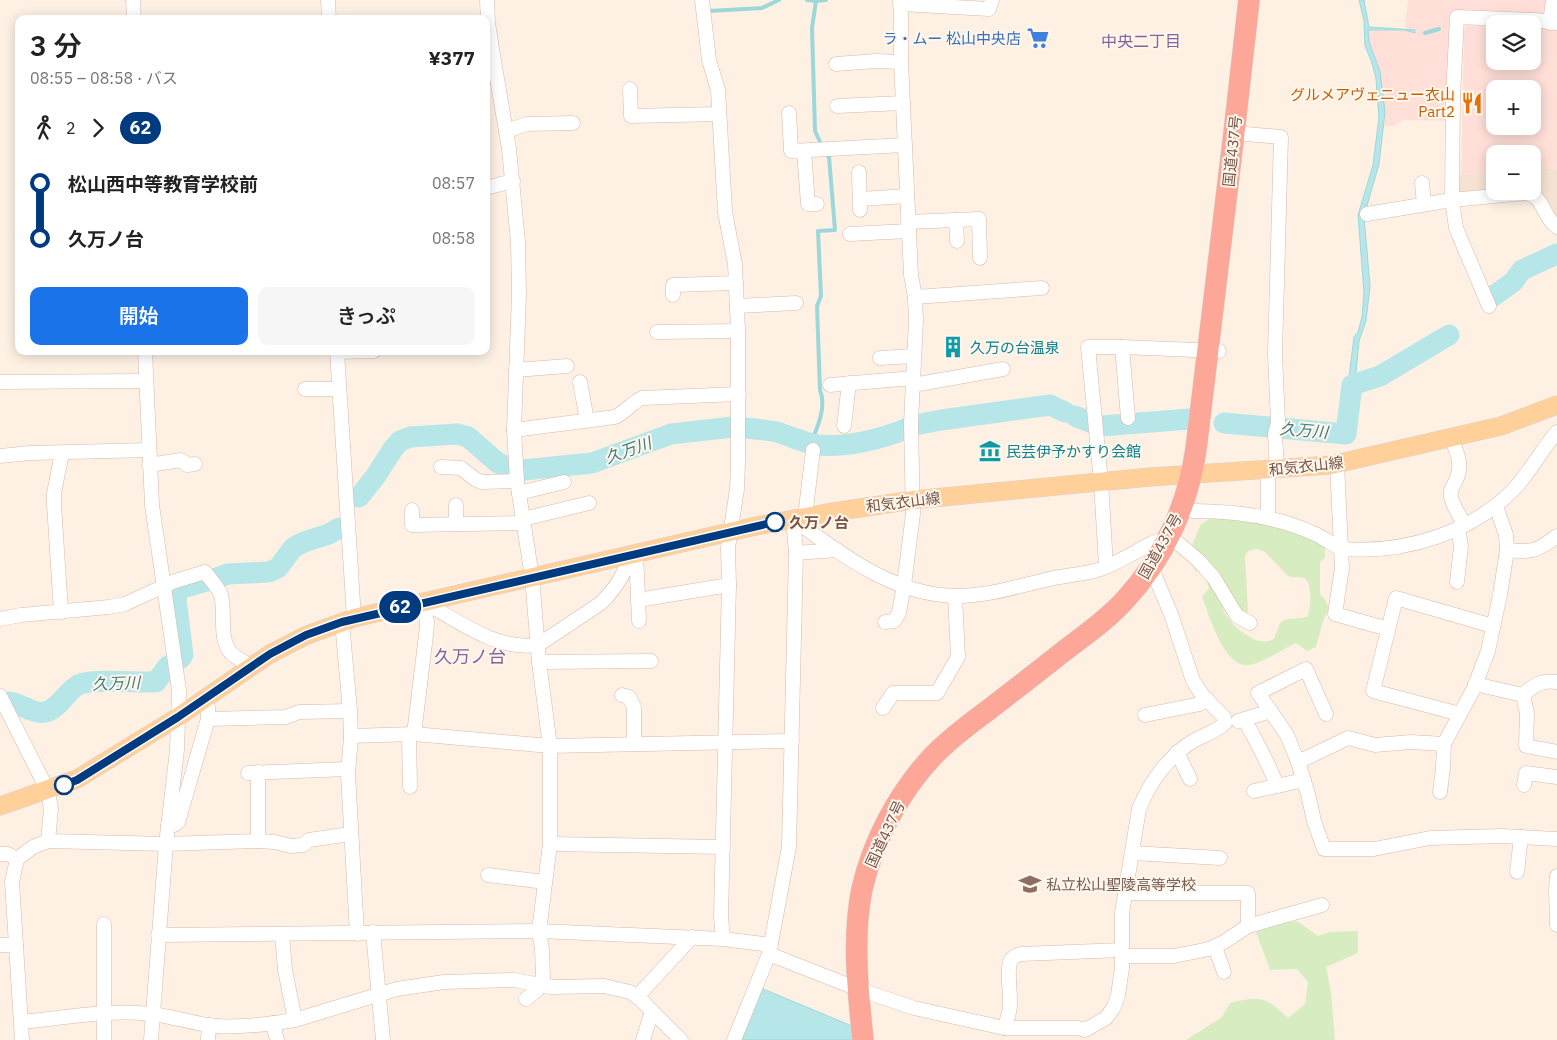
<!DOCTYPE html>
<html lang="ja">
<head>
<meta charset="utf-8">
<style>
	:root { --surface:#fff; --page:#f6f6f6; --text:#222; --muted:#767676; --accent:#1a73e8 }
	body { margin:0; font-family:"IBM Plex Sans","Noto Sans JP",sans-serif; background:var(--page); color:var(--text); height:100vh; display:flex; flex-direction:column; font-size:19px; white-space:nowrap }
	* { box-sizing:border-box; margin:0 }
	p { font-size:16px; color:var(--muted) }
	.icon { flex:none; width:28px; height:28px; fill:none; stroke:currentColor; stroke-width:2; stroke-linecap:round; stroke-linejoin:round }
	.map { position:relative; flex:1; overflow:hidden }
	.drawer { position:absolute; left:15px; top:15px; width:475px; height:340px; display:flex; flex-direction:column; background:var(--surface); border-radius:10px; box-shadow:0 2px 12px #0003 }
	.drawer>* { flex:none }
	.badge { padding:0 10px; border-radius:16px; font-size:18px; line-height:32px }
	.controls { position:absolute; left:1486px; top:15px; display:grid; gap:10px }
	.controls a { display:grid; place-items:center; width:55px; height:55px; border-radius:10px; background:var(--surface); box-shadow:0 2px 12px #0003; font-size:25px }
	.map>.badge { position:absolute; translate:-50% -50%; box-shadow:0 0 0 2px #fff }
	.legs { display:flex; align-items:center; gap:8px; height:55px; padding:0 15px; font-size:16px }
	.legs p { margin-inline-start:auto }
	.headline { display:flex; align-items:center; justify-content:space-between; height:85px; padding:0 15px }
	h1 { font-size:28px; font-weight:600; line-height:38px }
	.cta { display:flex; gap:10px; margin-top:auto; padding:10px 15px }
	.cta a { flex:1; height:58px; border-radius:10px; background:var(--accent); color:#fff; font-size:20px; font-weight:600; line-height:58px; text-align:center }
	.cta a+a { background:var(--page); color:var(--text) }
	ul { padding:0 15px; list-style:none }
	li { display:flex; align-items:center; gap:18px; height:55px; font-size:19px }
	li i { display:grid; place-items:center; width:8px; height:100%; margin:0 6px; background:currentColor }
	li i::after { content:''; width:12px; height:12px; margin:-6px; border:4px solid; border-radius:50%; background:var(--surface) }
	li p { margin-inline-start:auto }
	li:first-child i { background:linear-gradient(#0000 50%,currentColor 0) }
	li:last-child i { background:linear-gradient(currentColor 50%,#0000 0) }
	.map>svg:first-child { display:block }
</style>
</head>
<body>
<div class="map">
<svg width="1557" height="1040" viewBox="0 0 1557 1040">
	<rect width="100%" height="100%" fill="#fef1e4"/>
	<g fill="#f6e2d2">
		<path d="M1557,168V221L1533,190V170Z"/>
		<path d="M1495,173V191L1458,195V175Z"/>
	</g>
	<g fill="#ffdfd7" fill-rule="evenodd">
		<path d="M1408,0H1547L1545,16L1454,11L1452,121L1402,120L1395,126H1384L1385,112L1382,84L1377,62L1369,42L1368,30L1390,31L1414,30L1405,28Z"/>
		<path d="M1467,25L1495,27V61H1532L1533,29H1557V168L1533,170L1532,154H1495V173L1461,175L1464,28ZM1495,89H1532V126H1495Z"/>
	</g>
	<g fill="#d7edc1" fill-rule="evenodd">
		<path d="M1234,518C1264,523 1300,528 1325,546V558L1320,562V594L1325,599L1329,609L1323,621L1316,647L1307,651L1296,643C1282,650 1268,659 1254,664C1225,675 1210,616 1202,597L1209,588L1204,573L1196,571L1191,564L1192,545L1201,524L1209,519ZM1258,549L1265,552L1288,576C1294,579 1298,576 1304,578C1313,583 1311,610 1307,617L1284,620L1280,623L1274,639C1269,641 1265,642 1259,641C1246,638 1216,614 1223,599L1243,614L1246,615L1248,611L1245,557C1247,550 1251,550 1258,549Z"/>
		<path d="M1297,921L1318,936L1330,932L1358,931V953L1326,967L1331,992L1335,1040H1186L1222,1017L1230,1003C1260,995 1266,997 1288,1018L1305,1004L1308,982L1297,969L1270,970L1256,932L1266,926Z"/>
	</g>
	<g fill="#b7e6e9" stroke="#9cd8db">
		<path d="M1359,0H1364L1369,27L1415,30V33L1405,30H1368L1369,42L1380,71L1385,112L1379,164L1364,216L1370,286L1366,321L1359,341L1355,383L1348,385L1354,337L1358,332L1362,317L1364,293L1358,215L1373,165L1379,117L1376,79L1372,63L1365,46L1364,21Z"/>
		<path d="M761,988L852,1026L853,1040H742Z"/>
	</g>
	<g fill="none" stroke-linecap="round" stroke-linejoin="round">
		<g stroke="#9cd8db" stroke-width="4">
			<path d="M807,0L816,1"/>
			<path d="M709,11L762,8L779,0"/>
			<path d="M1425,33L1439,29"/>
			<path d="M822,146L815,131L812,28L816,1L826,0"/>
			<path d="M811,443C817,428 827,407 820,390L817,306L821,296L818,231L835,230L829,157L826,154"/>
		</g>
		<g stroke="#b7e6e9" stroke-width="21">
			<path d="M1492,297L1513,282L1522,270L1557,254"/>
			<path d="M1075,416L1092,423"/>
			<path d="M1224,423L1346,434L1352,385L1380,376L1449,335"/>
			<path d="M915,425L941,420L1050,405L1065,412"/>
			<path d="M1102,426L1189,419"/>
			<path d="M746,428C756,429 767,430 777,432C790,436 804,443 818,445C846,448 882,439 908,428"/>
			<path d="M523,470L592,463L671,434L733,427"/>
			<path d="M359,497L375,477L393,449L400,441L410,437L457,434L468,437L498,463L509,467"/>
			<path d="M214,579L228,574L269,572L278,568L293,548L304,542L329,534L339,528"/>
			<path d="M180,659L183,655L176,599L179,589L207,581"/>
			<path d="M8,702C20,702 33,715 45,712C59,709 66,692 78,685C92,678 138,683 156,682L168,666"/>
		</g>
		<g stroke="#d2baac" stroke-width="15">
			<g id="minor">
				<path d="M133,0L134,19"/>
				<path d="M328,0L329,19"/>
				<path d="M487,0L488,23L493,55L509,149L518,242L519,294L514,430L517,481L532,577L539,662L550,746V844L539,931L542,949L543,977L537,990L526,999"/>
				<path d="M702,0L709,60L718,90L725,212L735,264L738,331V463L737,489L728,548L729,585L721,917L723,939"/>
				<path d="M901,4L989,9L992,0"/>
				<path d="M1550,23L1553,0"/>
				<path d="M836,64L876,61L901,62"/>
				<path d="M630,89L631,116L719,114"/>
				<path d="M837,106L903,103"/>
				<path d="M789,113L791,151L905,145"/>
				<path d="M506,131L527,124L573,123"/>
				<path d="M1234,133L1281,137L1275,354L1278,423L1275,434L1277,469"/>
				<path d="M804,151L808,204H817"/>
				<path d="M859,172L860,210"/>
				<path d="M1422,183L1424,204"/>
				<path d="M486,188L513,181"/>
				<path d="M860,199L907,196"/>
				<path d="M1367,214L1452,200L1526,193C1544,196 1543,218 1557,227"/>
				<path d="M956,220L957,241"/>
				<path d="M908,222L979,219L980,258"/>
				<path d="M850,234L909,231"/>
				<path d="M673,295V285L736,283"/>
				<path d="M915,297L1042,288"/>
				<path d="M737,306L796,303"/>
				<path d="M1489,306L1456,228L1452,200L1453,96L1457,17L1535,20L1557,23"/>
				<path d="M657,332L738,331"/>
				<path d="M1122,347L1128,418"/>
				<path d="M145,351L152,505L179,690L177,750L166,844L151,1040"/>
				<path d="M337,351L354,618"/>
				<path d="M337,352L374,351"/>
				<path d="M880,358L914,356"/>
				<path d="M516,370L567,366"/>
				<path d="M0,382L146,381"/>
				<path d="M580,382L587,420"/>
				<path d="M830,385L913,378"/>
				<path d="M913,385L1003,369"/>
				<path d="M305,389H338"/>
				<path d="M844,426L849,383"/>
				<path d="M514,430L615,417C626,412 631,403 642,398L739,394"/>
				<path d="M1451,438C1456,450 1462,462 1458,475C1456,483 1449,488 1451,497C1453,506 1460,517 1465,525"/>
				<path d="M0,456L30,453L149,450"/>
				<path d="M1337,464L1342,568L1335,614L1388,629"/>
				<path d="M149,465L181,460L187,465L195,464"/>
				<path d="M441,467L461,468L475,479L481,482L517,481"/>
				<path d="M519,493L564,482"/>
				<path d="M412,510V525L524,523"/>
				<path d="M1193,511C1234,511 1277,516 1315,534C1325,538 1332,545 1342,549C1404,554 1473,533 1516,487C1531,470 1542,449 1557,432"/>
				<path d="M805,517L813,450"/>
				<path d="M1268,518V470"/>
				<path d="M523,519L589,503"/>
				<path d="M456,524V505"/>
				<path d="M1178,543L1199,561L1214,578L1237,616L1250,623"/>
				<path d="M1507,550C1532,553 1537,551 1557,536"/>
				<path d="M636,553L639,621"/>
				<path d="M796,553L837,550"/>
				<path d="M1106,566L1101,482L1088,347H1122L1219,351"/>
				<path d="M1457,582L1461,546L1458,528"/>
				<path d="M638,600L729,585"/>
				<path d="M61,612L54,504V493L62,453"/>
				<path d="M0,619L21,615L109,607L125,604L175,581L205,572C210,579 218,587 221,595C226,613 218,638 231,653C236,658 245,662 251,666"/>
				<path d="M342,622L350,711L351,736L348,774L357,934"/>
				<path d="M885,622L894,621L899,613L904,585L913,514L911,423L916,321L915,297L911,275L901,62V16L900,0"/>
				<path d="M539,662L651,661"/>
				<path d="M1475,684L1523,695L1527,713L1526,746L1557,752"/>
				<path d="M622,695L629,697L634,707V744"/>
				<path d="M1523,695C1534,685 1541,680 1557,682"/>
				<path d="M0,696L48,791L51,809L48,841"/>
				<path d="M883,708L893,693H937L958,657L955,596"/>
				<path d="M1326,714L1306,669L1258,693L1287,735L1298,762L1308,794L1314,821L1324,849H1374L1430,838L1502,836L1557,839"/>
				<path d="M1460,714L1373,691L1396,598L1493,626"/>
				<path d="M1145,715L1200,704L1207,699"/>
				<path d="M208,719L286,717L299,712L350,711"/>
				<path d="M1245,720C1256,742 1269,763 1277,786"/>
				<path d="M1238,721L1271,711"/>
				<path d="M414,734L426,635L427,623L424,602C458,621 497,651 538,645L601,603C614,590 627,574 628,555"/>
				<path d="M409,735L410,787"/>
				<path d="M351,736L414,734L550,746L792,741"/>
				<path d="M1177,752L1190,779"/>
				<path d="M1298,762L1348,738L1375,745L1411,742L1444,744L1474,688L1488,651L1500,595L1507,550L1506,535L1496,506"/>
				<path d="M258,772V841"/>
				<path d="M248,773L348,769"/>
				<path d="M1524,785L1526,773L1557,777"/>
				<path d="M1254,791L1304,780"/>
				<path d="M1440,792L1443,768L1444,744"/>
				<path d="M168,825H174L178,822L208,719V707L204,699"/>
				<path d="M550,844L723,847"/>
				<path d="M1133,853L1220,858"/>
				<path d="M0,854H8L17,859"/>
				<path d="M1517,872L1521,837"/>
				<path d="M488,875L545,882"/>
				<path d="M1557,876L1556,890L1557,925"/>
				<path d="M1125,893H1248V926"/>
				<path d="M373,932L383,1040"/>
				<path d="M282,934L285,970L295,1020"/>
				<path d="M158,935L539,931L723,939L771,945"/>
				<path d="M0,945H16"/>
				<path d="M1215,947L1224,972"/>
				<path d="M769,954L858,989L914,1008L1004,1028H1078L1085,1030L1106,1018L1114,1007L1118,995L1122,968V913L1139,809C1150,782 1169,755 1195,740C1205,735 1217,731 1225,723L1224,717L1203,696L1193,681L1171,614L1151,567"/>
				<path d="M1123,956H1174L1209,949L1224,942L1248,926L1322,905"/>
				<path d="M637,997L692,937"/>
				<path d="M22,1022C64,1018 108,1009 151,1014C170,1016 189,1022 207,1025C232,1029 270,1024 295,1020L397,989L444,982L514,980L551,987L604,986L630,992L639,998L681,1040"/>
				<path d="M273,1023L277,1040"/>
				<path d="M1004,1028C1007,1020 1010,1013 1010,1005C1011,994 1006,970 1011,960C1013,957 1017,955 1021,954L1122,950"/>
				<path d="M22,1040L12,882L17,859L33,847L48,841L166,844L258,841L275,842L291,846L303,845L309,840L350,834"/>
				<path d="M104,1040V924"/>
				<path d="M208,1040L209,1025"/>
				<path d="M643,1040L652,1011"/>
				<path d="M734,1040L769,954L789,847L796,553L793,519C841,554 893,595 956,596C986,596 1016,587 1045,580C1063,575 1084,575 1101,569C1119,562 1135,552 1152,543L1158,541L1165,543"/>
			</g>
		</g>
		<g stroke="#d9cfcc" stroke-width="19">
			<path id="major" d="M0,806L77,779L178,717L270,654L307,635L354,618L756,526L827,513L913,500L1150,477L1331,465L1501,426L1557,405"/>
		</g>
		<g stroke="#d9cfcc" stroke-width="22">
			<path id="highway" d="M863,1040C858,991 852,938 862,889C873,841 898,794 932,757C948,740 968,725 987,711C1013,691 1039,671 1064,651C1085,635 1108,619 1125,600C1164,558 1188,505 1196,449L1234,133L1249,0"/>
		</g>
		<use href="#minor" stroke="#fff" stroke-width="14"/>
		<use href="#major" stroke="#ffd09a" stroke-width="18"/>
		<use href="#highway" stroke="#fca797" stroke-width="21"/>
	</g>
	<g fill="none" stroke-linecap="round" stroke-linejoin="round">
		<g stroke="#fff" stroke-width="11">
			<path id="line-1" d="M64,785L77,780L178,717L270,654L306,635L342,622L775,522"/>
		</g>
		<use href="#line-1" stroke="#003b80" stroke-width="8"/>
	</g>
	<defs>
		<g id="supermarket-bare" transform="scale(1.725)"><path d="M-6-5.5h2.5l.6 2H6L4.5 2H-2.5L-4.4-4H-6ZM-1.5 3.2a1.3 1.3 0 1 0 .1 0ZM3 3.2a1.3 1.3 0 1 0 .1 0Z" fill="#3f7fe0" stroke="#fff6ec" stroke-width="2.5" paint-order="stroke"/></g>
		<g id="restaurant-bare" transform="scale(1.725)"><path d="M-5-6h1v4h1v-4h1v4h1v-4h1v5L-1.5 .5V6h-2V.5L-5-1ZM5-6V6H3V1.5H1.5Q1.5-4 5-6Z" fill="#e8710a" stroke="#fff6ec" stroke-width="2.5" paint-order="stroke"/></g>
		<g id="building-bare" transform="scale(1.725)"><path d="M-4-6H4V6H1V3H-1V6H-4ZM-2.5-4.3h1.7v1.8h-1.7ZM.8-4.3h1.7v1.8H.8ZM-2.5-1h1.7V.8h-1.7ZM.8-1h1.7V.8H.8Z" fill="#0f9aa8" stroke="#fff6ec" stroke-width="2.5" paint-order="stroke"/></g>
		<g id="museum-bare" transform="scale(1.725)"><path d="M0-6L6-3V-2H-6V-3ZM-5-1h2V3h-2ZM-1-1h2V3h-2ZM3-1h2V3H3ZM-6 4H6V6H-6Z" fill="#0f9aa8" stroke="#fff6ec" stroke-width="2.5" paint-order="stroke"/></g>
		<g id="school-bare" transform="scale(1.725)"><path d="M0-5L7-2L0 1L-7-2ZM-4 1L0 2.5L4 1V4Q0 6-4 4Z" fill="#8d6e63" stroke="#fff6ec" stroke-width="2.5" paint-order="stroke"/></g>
	</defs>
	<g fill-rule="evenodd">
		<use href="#supermarket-bare" x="1038" y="38"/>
		<use href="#restaurant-bare" x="1472" y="103"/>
		<use href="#building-bare" x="953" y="347"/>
		<use href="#museum-bare" x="990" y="451"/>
		<use href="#school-bare" x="1030" y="884"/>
	</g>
	<g fill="#fff" stroke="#003b80" stroke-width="2.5">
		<circle cx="775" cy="522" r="9"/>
		<circle cx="64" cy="785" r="9"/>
	</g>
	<g text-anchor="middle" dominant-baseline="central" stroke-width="4" stroke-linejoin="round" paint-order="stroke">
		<g font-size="15" fill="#366cbe" stroke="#fff6ec" text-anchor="end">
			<text x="1021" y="38">ラ・ムー 松山中央店</text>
		</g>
		<g font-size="15" fill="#c56008" stroke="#fff6ec" text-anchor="end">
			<text x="1455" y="94">グルメアヴェニュー衣山<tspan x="1455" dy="17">Part2</tspan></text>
		</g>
		<g font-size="15" fill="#785448" stroke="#fff6ec">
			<text transform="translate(1232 151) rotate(-84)">国道437号</text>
			<text transform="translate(1306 466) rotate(-6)">和気衣山線</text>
			<text transform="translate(903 502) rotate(-7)">和気衣山線</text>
			<text transform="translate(1160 546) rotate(-61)">国道437号</text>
			<text transform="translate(885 834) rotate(-65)">国道437号</text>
		</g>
		<g font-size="15" fill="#0d838f" stroke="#fff6ec" text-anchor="start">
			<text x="970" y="347">久万の台温泉</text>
			<text x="1006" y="451">民芸伊予かすり会館</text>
		</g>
		<g font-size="15" font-weight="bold" fill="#785448" stroke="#fff6ec" text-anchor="start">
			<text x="789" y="522">久万ノ台</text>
		</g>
		<g font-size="15" fill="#785e54" stroke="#fff6ec" text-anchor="start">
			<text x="1046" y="884">私立松山聖陵高等学校</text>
		</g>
		<g font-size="16" fill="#83639c" stroke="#fff6ec">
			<text x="1141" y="41">中央二丁目</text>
		</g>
		<g font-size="16" font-style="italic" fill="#3a7a7e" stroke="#fff6ec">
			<text transform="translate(1304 430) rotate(5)">久万川</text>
			<text transform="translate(628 450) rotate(-20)">久万川</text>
			<text transform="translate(116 683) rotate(-2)">久万川</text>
		</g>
		<g font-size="18" fill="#83639c" stroke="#fff6ec">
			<text x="470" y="656">久万ノ台</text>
		</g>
	</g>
</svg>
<div class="controls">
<a><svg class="icon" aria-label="layers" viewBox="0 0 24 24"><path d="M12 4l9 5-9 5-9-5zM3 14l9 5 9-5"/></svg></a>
<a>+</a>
<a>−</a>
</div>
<b class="badge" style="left:400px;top:607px;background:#003b80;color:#fff">62</b>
<section class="drawer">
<div class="headline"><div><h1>3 分</h1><p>08:55 – 08:58 · バス</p></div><b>¥377</b></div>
<div class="legs"><svg class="icon" aria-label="walk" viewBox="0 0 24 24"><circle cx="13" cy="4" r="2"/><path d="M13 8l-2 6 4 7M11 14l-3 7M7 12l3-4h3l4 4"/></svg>2<svg class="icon" aria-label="forward" viewBox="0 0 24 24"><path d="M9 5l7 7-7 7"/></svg><b class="badge" style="background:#003b80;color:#fff">62</b></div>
<ul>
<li><i style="color:#003b80"></i><b>松山西中等教育学校前</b><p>08:57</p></li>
<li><i style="color:#003b80"></i><b>久万ノ台</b><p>08:58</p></li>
</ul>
<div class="cta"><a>開始</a><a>きっぷ</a></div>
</section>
</div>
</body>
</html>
